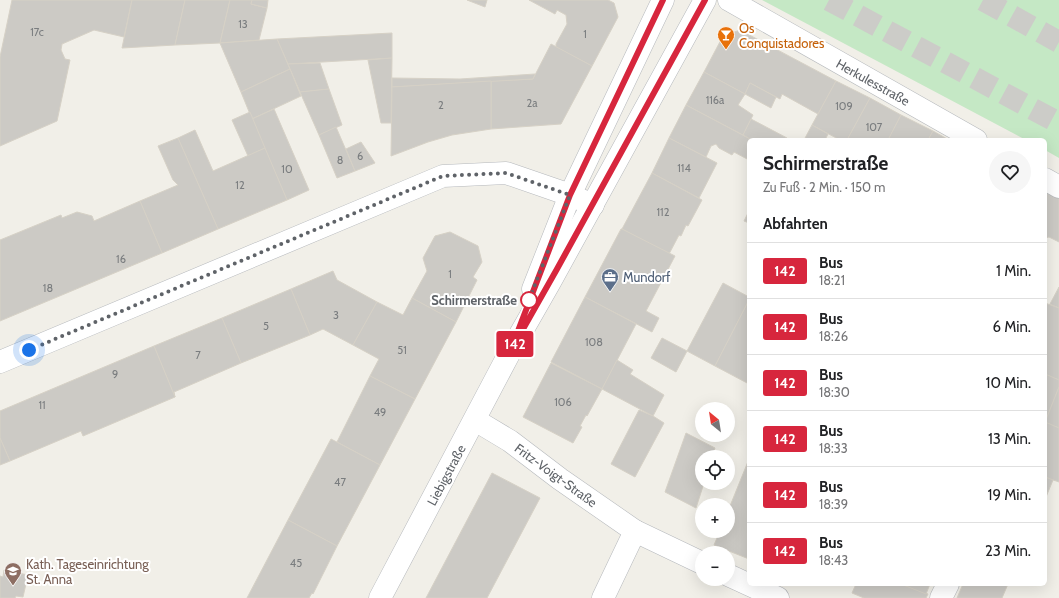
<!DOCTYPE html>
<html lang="de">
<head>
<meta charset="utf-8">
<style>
	:root { --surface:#fff; --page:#f6f6f6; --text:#202124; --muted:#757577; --line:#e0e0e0 }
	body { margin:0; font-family:Cabin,sans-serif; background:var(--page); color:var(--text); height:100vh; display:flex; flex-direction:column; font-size:15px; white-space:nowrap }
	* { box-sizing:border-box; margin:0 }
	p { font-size:13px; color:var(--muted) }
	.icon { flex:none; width:22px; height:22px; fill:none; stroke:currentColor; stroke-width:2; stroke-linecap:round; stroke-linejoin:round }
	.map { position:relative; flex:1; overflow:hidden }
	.sheet { position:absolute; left:747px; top:138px; width:300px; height:448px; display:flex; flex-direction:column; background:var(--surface); border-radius:6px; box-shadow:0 4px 16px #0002 }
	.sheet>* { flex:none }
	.badge { padding:0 8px; border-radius:3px; font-size:14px; line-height:26px }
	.needle { width:26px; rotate:330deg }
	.controls { position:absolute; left:695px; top:402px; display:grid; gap:8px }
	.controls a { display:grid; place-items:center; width:40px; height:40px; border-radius:50%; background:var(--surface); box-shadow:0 4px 16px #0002; font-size:20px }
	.you { position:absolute; width:20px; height:20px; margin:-10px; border:3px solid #fff; border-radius:50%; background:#1a73e8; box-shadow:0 0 0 6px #1a73e833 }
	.map>.badge { position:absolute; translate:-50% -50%; box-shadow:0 0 0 2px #fff }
	h2 { padding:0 16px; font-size:15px; line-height:36px }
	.round { display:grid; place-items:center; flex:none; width:42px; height:42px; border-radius:21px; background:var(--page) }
	.summary { display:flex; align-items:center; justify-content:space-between; height:68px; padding:0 16px }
	h1 { font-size:19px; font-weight:700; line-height:30px }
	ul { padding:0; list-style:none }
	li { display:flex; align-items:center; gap:12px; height:56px; padding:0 16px; border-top:1px solid var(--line) }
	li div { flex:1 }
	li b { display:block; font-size:15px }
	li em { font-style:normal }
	li .badge { min-width:44px; font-weight:700; text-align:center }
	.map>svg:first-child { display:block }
</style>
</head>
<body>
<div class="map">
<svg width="1059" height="598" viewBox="0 0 1059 598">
	<rect width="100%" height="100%" fill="#f1efe8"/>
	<path fill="#c5e8c5" d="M762,0H1059V158L1045,150V140H1026Z"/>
	<g fill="#cccac5" stroke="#d6d1c6">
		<path d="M12,0H132L124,37L94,30L62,44L61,50L65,59L70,60L57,121L0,146V57Z"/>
		<path d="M132,0H185L175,45L122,48Z"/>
		<path d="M185,0H230L220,43L175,45Z"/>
		<path d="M230,0H252L251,4L267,8L259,40L220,43Z"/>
		<path d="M252,0H268L267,8L251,4Z"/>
		<path d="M467,0H487L485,7Z"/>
		<path d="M529,0H608L614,3L618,17L592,66L556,47V44L567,24L566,15L557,10L555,14Z"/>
		<path d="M740,30L836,81L818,114L782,94L780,99L750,83L745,94L704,72L723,36Z"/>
		<path d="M392,33V58L288,64L277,39Z"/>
		<path d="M277,39L290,69L241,92L220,43Z"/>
		<path d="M551,44L592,66L561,124L491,129V81L533,79Z"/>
		<path d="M392,58L391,123H381L368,60Z"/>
		<path d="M320,63L329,89L300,92L288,64Z"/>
		<path d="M290,69L301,96L252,119L241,92Z"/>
		<path d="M704,72L745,94L738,105L753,115L743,135L686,105Z"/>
		<path d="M535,74L533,79L392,87V78L460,79Z"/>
		<path d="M491,81V129L452,135L428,142L391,156L392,87Z"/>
		<path d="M836,81L870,98L847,140H840L812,125Z"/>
		<path d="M750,83L776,97L771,108L745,94Z"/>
		<path d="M329,89L342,125L319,135L300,92Z"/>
		<path d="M870,98L901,115L888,140H847Z"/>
		<path d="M686,105L752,140H749V160L734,152L732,155L719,148L716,144L711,146L706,157L669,138Z"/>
		<path d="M274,109L309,190L287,200L252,119Z"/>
		<path d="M250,112L265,148L248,156L232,120Z"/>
		<path d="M901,115L933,131L928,140H888Z"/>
		<path d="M751,119L787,138L786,140H752L743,135Z"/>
		<path d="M812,125L828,134L825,140H804Z"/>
		<path d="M336,127L355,171L337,178L319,135Z"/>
		<path d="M195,130L213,171L265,148L287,200L218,229L178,138Z"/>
		<path d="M933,131L949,140H928Z"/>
		<path d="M178,138L218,229L162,253L140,201L178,185L173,180L158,146Z"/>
		<path d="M669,138L717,163L699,198L652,173Z"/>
		<path d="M361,142L375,163L355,171L346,149Z"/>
		<path d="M652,173L702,200L688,226L686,225L681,236L679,235L669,254L622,229Z"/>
		<path d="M1047,192L1059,198V242L1049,237L1045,238V195Z"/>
		<path d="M140,201L162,253L0,321V240L61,215L62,218L77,212L92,216L94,221Z"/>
		<path d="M749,211V223L744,221Z"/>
		<path d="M621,229H622L675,256L646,311L659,318L652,332L585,297Z"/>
		<path d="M450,232L478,246L482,262L473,277L477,280L456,322L412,298L427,271L423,258L435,236Z"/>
		<path d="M333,271L337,280L377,302L353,345L323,329L310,335L291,289Z"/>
		<path d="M723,283L749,297V300L715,366L687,351Z"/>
		<path d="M1059,287V308L1050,304Z"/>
		<path d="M291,289L310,335L241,363L222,318Z"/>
		<path d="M585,297L636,324L602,389L551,362Z"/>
		<path d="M412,298L456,322L415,399L370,376L379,359L353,345L377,302L403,315Z"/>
		<path d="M749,300V384L715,366Z"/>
		<path d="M1045,303L1059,308V380L1045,374Z"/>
		<path d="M222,318L241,363L174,392L175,397L154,346Z"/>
		<path d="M662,338L687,351L676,372L651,358Z"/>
		<path d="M154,346L175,397L83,436L81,431L10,461L0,438V411Z"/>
		<path d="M617,360L633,370L630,374L664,395L653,416L602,389Z"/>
		<path d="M551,363L602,389L587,416L586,415L580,426L582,427L573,443L523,417Z"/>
		<path d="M1045,374L1059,380V387L1045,423Z"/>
		<path d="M370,376L415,399L380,465L337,442Z"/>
		<path d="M1059,387V428L1045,422Z"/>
		<path d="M639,410L653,416L664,423L635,477L611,464Z"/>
		<path d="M1045,422L1059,428V482L1045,477Z"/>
		<path d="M686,433L715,448L712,457H702V483H704L696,508L665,492Z"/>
		<path d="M0,438L10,461L0,465Z"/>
		<path d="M331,439L380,465L337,546L288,520Z"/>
		<path d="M749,459V559L714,545L720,531H728V511Z"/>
		<path d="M492,473L540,498L487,598H426Z"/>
		<path d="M1045,477L1053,480L1046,497H1045Z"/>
		<path d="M288,520L337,546L313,594L312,593L309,598H247Z"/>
		<path d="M4,570L28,575L23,597L16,596L15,598H0V576L3,577Z"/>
		<path d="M856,584H901L928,594L926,598H864L852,593Z"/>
		<path d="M901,584H930L926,594Z"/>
		<path d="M963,584H1008L1002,598H957Z"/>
	</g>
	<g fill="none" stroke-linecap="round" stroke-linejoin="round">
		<g stroke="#ccccc8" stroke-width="22" stroke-dasharray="22 11" stroke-linecap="butt">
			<path d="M829,0L1059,123"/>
			<path d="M983,0L1059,42"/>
		</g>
		<g stroke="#b5b8bc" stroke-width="23">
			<g id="minor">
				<path d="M729,0L976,140"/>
				<path d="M1045,179L1059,187"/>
				<path d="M533,289L570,195L663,0"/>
				<path d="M0,362L443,176L506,173L570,195L593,205"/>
				<path d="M475,420L510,441L560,479L635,531L702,563"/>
				<path d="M728,575L778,598"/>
				<path d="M380,598L510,352L550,282L705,0"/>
				<path d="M603,598L635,531"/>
				<path d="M941,598L948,584"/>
			</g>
		</g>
		<use href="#minor" stroke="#fff" stroke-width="22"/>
	</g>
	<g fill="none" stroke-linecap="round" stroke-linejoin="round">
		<g stroke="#fff" stroke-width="9">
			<path id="line" d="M663,0L570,195L510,352L557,269L705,0"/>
		</g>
		<use href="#line" stroke="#d7263d" stroke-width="6"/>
		<path stroke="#5f6368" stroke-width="4" stroke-dasharray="0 7.2" d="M29,350L443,176L506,173L570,195L529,300"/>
	</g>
	<defs>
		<g id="bar-pin" transform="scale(0.9)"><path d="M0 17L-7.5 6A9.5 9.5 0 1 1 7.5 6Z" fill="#e8710a" stroke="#fff"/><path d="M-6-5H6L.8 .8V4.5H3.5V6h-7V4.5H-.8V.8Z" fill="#fff"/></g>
		<g id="office-pin" transform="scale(0.9)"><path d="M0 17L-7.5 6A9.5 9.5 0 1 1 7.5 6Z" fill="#5c6f8a" stroke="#fff"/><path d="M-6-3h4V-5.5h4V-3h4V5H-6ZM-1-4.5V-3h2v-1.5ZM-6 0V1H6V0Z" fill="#fff"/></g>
		<g id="school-pin" transform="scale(0.9)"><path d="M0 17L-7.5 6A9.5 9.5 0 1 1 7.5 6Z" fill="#8d6e63" stroke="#fff"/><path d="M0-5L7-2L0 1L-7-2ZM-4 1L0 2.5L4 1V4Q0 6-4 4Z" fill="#fff"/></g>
	</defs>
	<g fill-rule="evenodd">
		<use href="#bar-pin" x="726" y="35"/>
		<use href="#office-pin" x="610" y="277"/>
		<use href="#school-pin" x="13" y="571"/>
	</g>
	<circle fill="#fff" stroke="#d7263d" stroke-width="2" cx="529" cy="300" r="8"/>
	<g text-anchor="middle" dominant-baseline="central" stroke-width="4" stroke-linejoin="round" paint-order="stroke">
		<g font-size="11" fill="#7a7d7f">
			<text x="243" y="24">13</text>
			<text x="37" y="32">17c</text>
			<text x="585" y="34">1</text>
			<text x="715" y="100">116a</text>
			<text x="532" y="103">2a</text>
			<text x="441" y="105">2</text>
			<text x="844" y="106">109</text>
			<text x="874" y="127">107</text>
			<text x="360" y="156">6</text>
			<text x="340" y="160">8</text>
			<text x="684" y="168">114</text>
			<text x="287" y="169">10</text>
			<text x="240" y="185">12</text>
			<text x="663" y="212">112</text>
			<text x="121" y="259">16</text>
			<text x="450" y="274">1</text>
			<text x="48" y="288">18</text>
			<text x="336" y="315">3</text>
			<text x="266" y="326">5</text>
			<text x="594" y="342">108</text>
			<text x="402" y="350">51</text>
			<text x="198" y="355">7</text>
			<text x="115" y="374">9</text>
			<text x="563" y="402">106</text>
			<text x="42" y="405">11</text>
			<text x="380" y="412">49</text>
			<text x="340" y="482">47</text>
			<text x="296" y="563">45</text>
		</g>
		<g font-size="13" fill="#c56008" stroke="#fff" text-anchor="start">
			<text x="739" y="28">Os<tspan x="739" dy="15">Conquistadores</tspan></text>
		</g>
		<g font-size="13" fill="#5f6368" stroke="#fff">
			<text transform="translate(873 82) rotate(29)">Herkulesstraße</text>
			<text transform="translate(446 475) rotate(-62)">Liebigstraße</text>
			<text transform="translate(556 475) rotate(36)">Fritz-Voigt-Straße</text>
		</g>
		<g font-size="13" fill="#4e5e75" stroke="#fff" text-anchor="start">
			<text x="623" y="277">Mundorf</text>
		</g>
		<g font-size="13" font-weight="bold" fill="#5f6368" stroke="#fff" text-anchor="end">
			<text x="517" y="300">Schirmerstraße</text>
		</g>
		<g font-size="13" fill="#785e54" stroke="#fff" text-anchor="start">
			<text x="26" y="564">Kath. Tageseinrichtung<tspan x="26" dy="15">St. Anna</tspan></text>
		</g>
	</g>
</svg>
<div class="controls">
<a><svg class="needle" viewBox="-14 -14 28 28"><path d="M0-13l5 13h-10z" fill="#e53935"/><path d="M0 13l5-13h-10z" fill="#757577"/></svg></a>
<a><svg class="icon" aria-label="locate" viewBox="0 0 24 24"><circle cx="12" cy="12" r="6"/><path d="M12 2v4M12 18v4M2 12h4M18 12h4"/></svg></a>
<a>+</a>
<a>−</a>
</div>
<div class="you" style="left:29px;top:350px"></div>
<b class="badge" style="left:515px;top:344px;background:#d7263d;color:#fff">142</b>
<section class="sheet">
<div class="summary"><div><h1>Schirmerstraße</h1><p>Zu Fuß · 2 Min. · 150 m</p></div><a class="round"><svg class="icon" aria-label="heart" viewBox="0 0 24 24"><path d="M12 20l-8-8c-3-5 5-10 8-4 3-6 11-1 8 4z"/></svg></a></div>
<h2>Abfahrten</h2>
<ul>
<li><span class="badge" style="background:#d7263d;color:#fff">142</span><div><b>Bus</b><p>18:21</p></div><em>1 Min.</em></li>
<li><span class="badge" style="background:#d7263d;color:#fff">142</span><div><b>Bus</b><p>18:26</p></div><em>6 Min.</em></li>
<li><span class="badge" style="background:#d7263d;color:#fff">142</span><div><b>Bus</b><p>18:30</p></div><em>10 Min.</em></li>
<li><span class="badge" style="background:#d7263d;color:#fff">142</span><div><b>Bus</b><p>18:33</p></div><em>13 Min.</em></li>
<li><span class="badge" style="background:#d7263d;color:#fff">142</span><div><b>Bus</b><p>18:39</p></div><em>19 Min.</em></li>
<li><span class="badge" style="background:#d7263d;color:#fff">142</span><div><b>Bus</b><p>18:43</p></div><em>23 Min.</em></li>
</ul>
</section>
</div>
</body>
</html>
